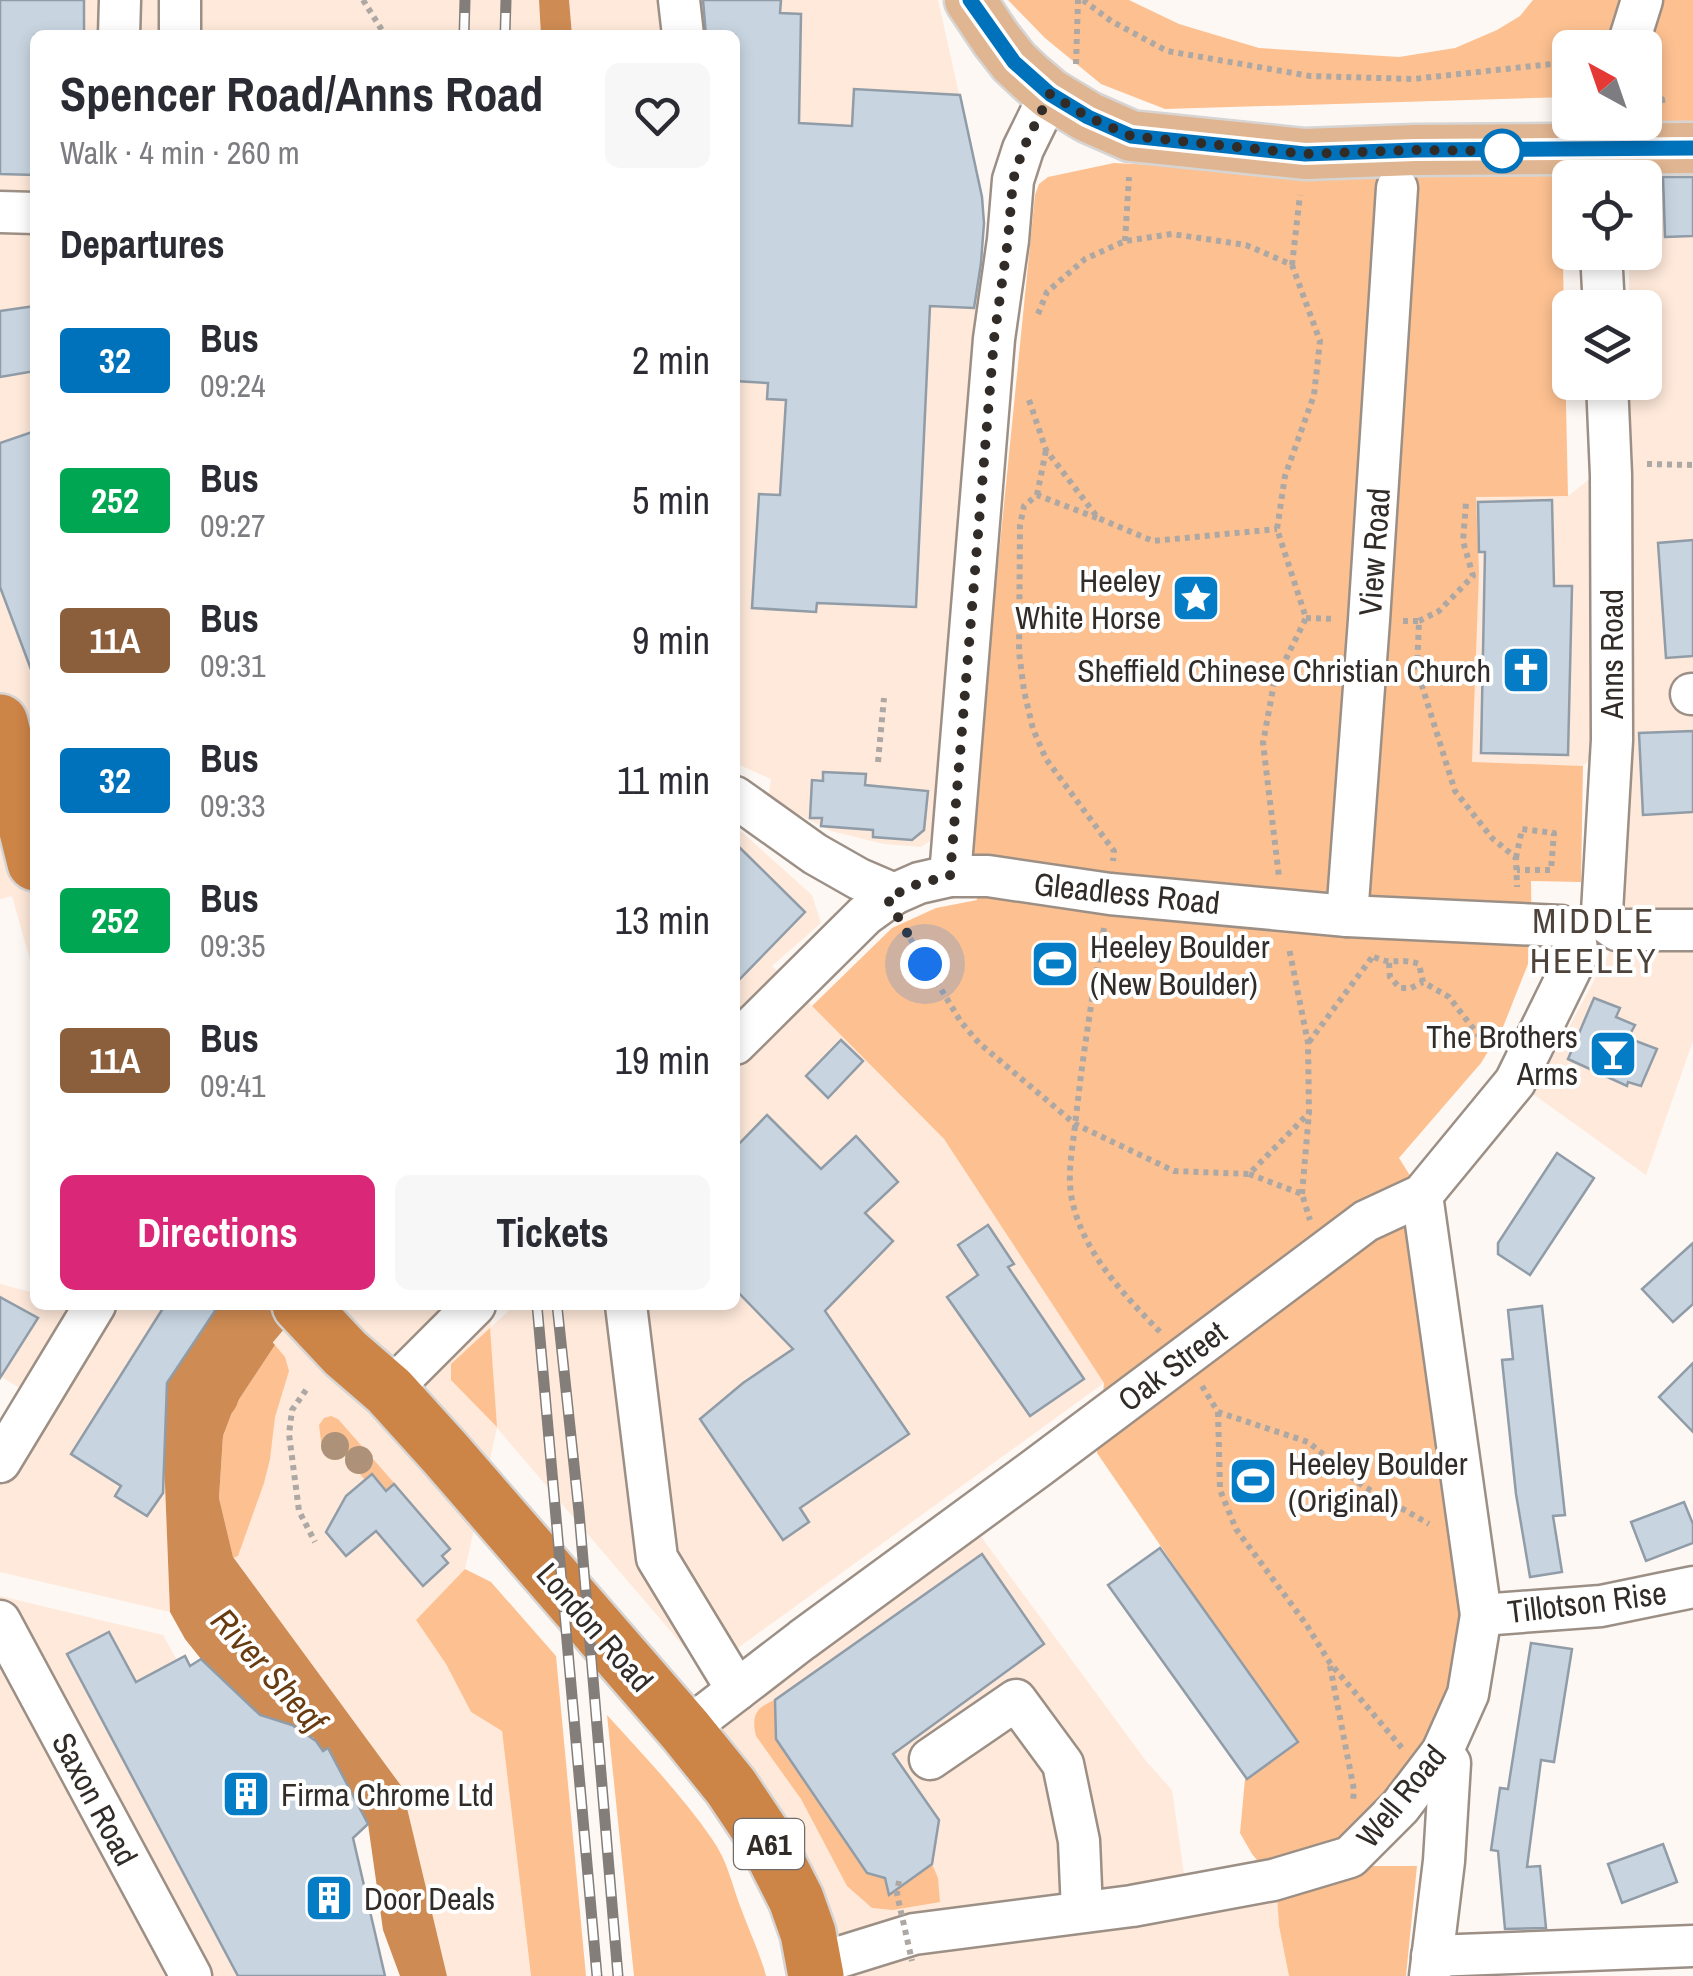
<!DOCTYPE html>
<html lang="en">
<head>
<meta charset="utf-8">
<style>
	:root { --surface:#fff; --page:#f7f7f7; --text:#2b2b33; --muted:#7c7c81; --accent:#db2777 }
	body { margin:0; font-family:"Archivo Narrow",sans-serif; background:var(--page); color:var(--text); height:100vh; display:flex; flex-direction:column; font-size:38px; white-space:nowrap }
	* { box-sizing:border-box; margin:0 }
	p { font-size:32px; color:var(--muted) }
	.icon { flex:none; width:55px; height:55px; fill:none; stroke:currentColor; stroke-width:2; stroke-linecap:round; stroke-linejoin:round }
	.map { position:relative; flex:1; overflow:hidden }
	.sheet { position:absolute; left:30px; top:30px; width:710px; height:1280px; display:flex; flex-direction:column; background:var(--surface); border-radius:15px; box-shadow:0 5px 15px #0003 }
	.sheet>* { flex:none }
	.badge { padding:0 20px; border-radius:8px; font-size:35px; line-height:65px }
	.needle { width:65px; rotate:320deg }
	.tools { position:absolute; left:1552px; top:30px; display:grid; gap:20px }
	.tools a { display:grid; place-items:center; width:110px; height:110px; border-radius:15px; background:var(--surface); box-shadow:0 5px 15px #0003; font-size:50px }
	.you { position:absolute; width:50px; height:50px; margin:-25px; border:8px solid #fff; border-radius:50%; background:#1a73e8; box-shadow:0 0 0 15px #1a73e833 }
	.map>.badge { position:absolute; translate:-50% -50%; box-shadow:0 0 0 5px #fff }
	h2 { padding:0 30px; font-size:38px; line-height:90px }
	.round { display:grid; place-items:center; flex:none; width:105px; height:105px; border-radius:15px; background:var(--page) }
	.summary { display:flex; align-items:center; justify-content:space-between; height:170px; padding:0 30px }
	h1 { font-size:48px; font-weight:800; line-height:75px }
	.primary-button { display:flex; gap:20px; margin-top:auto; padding:20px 30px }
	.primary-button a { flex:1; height:115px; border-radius:15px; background:var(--accent); color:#fff; font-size:40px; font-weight:800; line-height:115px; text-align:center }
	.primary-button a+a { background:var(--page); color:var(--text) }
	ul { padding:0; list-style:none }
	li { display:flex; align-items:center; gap:30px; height:140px; padding:0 30px }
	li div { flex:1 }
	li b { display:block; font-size:38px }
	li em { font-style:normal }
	li .badge { min-width:110px; font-weight:700; text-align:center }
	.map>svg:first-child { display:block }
</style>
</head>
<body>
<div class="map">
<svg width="1693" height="1976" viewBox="0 0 1693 1976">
	<rect width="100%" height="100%" fill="#fef8f4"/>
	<g fill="#fee9da">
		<path d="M0,0H539L541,35H35V978L12,896L0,899Z"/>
		<path d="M569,0H938L982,197L984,223L960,612L935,838L921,847L884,844L831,831L768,799L771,779L735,763V35H572Z"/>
		<path d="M1693,168V931L1617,930L1610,741L1583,766L1472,763L1475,496H1568L1610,463L1633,464L1629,383L1645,382V308L1629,307V253L1645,252V178L1640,177L1646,170Z"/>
		<path d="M735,826L812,895L821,923L772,966L944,1139L1104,1383L717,1663L697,1662L497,1428L465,1569L416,1620L446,1664L471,1712L502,1731L531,1976H447L402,1787L233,1558L274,1345L238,1305H489L491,1327L515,1305H735Z"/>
		<path d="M1649,947L1693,952V1041L1646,1175L1533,1094L1611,949Z"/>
		<path d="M0,1284L35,1293V1305H219L167,1383L164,1459L170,1612L0,1572V1462L39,1400L0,1376Z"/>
		<path d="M968,1519L1146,1761L1172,1790L1187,1895L1277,1897L1279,1926L1289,1976H816L685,1730Z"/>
		<path d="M0,1596L163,1635L351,1976H0Z"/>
	</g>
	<g fill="#fdc191">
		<path d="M1008,0H1129L1179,24L1259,48L1399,57L1455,48L1497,30L1520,16L1533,0H1627L1611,47L1570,48V97L1165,109L1101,84L1045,38Z"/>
		<path d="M1652,0H1693V123L1613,128L1615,123L1645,122V48Z"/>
		<path d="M1114,163L1303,172L1561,171L1568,496L1476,497L1479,571L1472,762L1583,766L1581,882L1531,881L1532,954L1503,1027L1481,1063L1399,1158L1421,1193L1484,1615L1400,1807L1273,1880L1252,1854L1240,1833L1245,1779L1298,1741L1234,1653L1097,1453L1104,1383L944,1139L812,1006L892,928L936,908L977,900L971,833L1035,195L1039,184L1048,177Z"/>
		<path d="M490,1328L497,1427L451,1380V1364Z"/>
		<path d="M275,1345L285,1357L289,1371L275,1417L270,1459L264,1483L238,1556L233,1558L219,1498L223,1436L234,1407Z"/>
		<path d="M331,1416L338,1419L395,1484L386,1491L372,1475L365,1480L341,1452L322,1449L319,1425L324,1418Z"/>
		<path d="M465,1569L491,1582L556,1656L586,1976H531L502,1731L471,1712L446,1664L416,1620Z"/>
		<path d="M775,1700L783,1731L775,1738L866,1873L906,1883L932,1864L938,1878L940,1902L893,1910L872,1908L847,1886L801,1799L756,1736C751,1716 756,1707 775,1700Z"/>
		<path d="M607,1715C643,1755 682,1795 712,1839C728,1861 732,1886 742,1911C750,1933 760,1953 766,1976H634Z"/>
		<path d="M1359,1866H1417L1406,1976H1289L1279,1926L1277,1897C1310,1890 1331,1886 1359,1866Z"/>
	</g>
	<g fill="#ce8b53">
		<path d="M539,0H569L572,35H541Z"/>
		<path d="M219,1305H238L275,1345L234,1407L223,1436L219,1498L233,1557L402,1787L447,1976H400L383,1930L368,1824L329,1748L323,1751L313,1737L311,1738L292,1725L260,1715L201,1659L185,1639L170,1612L164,1459L167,1383Z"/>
	</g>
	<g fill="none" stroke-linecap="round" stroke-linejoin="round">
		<path stroke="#ce8b53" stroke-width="65" d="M207,1392L215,1360L262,1305"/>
	</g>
	<g fill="#c8d5e0" stroke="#909ca7" stroke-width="2.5">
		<path d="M0,0H84V35H35V175L0,174Z"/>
		<path d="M703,0H781L780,13L801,14L799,123L852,126L854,89L960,95L982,197L984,223L981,263L974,308L930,306L916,607L817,603L816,612L752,608L759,494L780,495L786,400L767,399L768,383L735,381V184L737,157H735V35H706Z"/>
		<path d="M1663,177H1693V236L1665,237Z"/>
		<path d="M35,306V371L0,377V311Z"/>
		<path d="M35,431V672H32L0,587V443Z"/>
		<path d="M1552,500L1554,586H1572L1568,755L1481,753L1485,552H1479L1478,502Z"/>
		<path d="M1693,540V656L1666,658L1658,543Z"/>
		<path d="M1693,731V812L1643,815L1639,733Z"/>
		<path d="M823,772L866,774L865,785L928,791L924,830L912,840L873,837V830L821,826L822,818H810L812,780L823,781Z"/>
		<path d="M735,843L805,912L735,984Z"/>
		<path d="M1594,998L1620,1008L1616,1017L1635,1025L1628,1038L1657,1049L1641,1086L1628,1082L1627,1086L1568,1059Z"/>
		<path d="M841,1040L863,1061L828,1098L806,1076Z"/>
		<path d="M767,1115L821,1169L856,1136L898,1182L865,1213L893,1241L825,1311L909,1434L800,1508L809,1522L783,1540L700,1419L743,1383L793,1349L735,1289V1148Z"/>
		<path d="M1557,1153L1594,1178L1530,1275L1498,1254V1243Z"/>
		<path d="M988,1225L1014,1264L1008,1267L1084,1379L1030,1416L947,1297L978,1275L958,1245Z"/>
		<path d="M1693,1243V1304L1673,1322L1642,1289Z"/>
		<path d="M0,1297L38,1318L0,1378Z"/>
		<path d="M165,1305H219L167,1383L163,1493L147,1516L115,1496L121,1486L71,1454Z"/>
		<path d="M1542,1306L1565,1515L1553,1516L1562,1572L1530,1577L1516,1494L1502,1360L1513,1359L1508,1310Z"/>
		<path d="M1693,1363V1432L1659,1397Z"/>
		<path d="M372,1474L386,1491L394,1484L450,1549L442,1556L448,1563L423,1586L376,1531L346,1556L326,1532L346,1496Z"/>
		<path d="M1684,1502L1693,1524V1543L1646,1561L1631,1522Z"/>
		<path d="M1160,1548L1298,1742L1247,1779L1108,1585Z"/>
		<path d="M982,1554L1044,1644L893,1754L939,1820L932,1864L889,1895L885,1878L867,1873L776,1739L775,1700Z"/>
		<path d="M109,1632L136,1682L185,1656L190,1666L201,1659L260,1715L292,1725L316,1741L323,1751L328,1748L368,1824L353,1838L385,1976H238L67,1654Z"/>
		<path d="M1531,1643L1572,1649L1554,1762L1541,1760L1527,1867L1540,1866L1546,1928L1505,1929L1498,1851L1491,1850L1500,1788L1508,1789Z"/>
		<path d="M1663,1844L1677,1882L1622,1903L1608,1864Z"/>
	</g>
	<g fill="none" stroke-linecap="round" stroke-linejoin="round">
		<g stroke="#9c8f85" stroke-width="45">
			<g id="minor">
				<path d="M679,0L683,35"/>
				<path d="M119,35L120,0"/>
				<path d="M180,35V0"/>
				<path d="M1627,48L1642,0"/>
				<path d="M0,212L35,213"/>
				<path d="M1601,252L1604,308"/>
				<path d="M1607,382L1611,475L1612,740L1602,912L1607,923L1617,930H1693"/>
				<path d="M1691,694H1693"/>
				<path d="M735,797L815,854L859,879L894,894"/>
				<path d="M950,876L994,339L1008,240L1013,180L1023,149L1050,94"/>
				<path d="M1347,916L1369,620L1397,188"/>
				<path d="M626,1305L657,1558L737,1690"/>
				<path d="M389,1391L475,1305"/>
				<path d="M0,1462L95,1305"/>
				<path d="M1481,1615L1601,1606L1693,1587"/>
				<path d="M0,1621L191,1976"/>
				<path d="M685,1730L802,1640L1038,1467L1366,1221L1422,1195L1515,1082L1576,958C1579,942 1574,935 1561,926L1347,916L1110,894L988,876H950L919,883L894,894L865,915L735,1044"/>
				<path d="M930,1759L1016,1700L1063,1764L1079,1841L1082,1911"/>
				<path d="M1432,1956L1693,1946"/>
				<path d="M814,1965L914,1934L1132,1906L1273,1880L1350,1857L1400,1807L1442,1752L1468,1694L1481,1615L1422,1195"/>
				<path d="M1430,1976L1444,1861L1450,1763L1442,1752"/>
			</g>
		</g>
		<g stroke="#d6d5d4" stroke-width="55">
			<path id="major" d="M970,0L996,39L1014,62L1030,77L1050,94L1088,117L1131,136L1305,154L1415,150L1693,148"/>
		</g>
		<g stroke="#d6d5d4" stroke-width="60">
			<g id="highway">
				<path d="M0,722L35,863"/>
				<path d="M300,1305L345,1353L389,1391L445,1453L685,1730L731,1787L765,1838L796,1899L808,1933L816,1976"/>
			</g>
		</g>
		<g stroke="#aea8a4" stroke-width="6" stroke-dasharray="5 5" stroke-linecap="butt">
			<path d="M363,0L385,35"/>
			<path d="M1083,0L1111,21L1167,51L1310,76L1413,79L1570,62"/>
			<path d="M1076,64L1078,0"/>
			<path d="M1645,87L1662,99L1663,107"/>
			<path d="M1125,241L1129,177"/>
			<path d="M1292,265L1300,195"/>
			<path d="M1038,314L1047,292L1085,259L1125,241L1172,234L1246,245L1292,265L1320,341L1314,395L1285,476L1277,529L1306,618L1274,683L1263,743L1279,877"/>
			<path d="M1029,400L1046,450L1098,518L1153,541L1277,529"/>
			<path d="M1647,464L1693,465"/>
			<path d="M1037,495L1046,450"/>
			<path d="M1097,518L1037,495L1024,506L1020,525L1019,652L1024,691L1033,729L1046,759L1114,851L1113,861"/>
			<path d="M1306,618L1335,619"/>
			<path d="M1403,621H1419L1417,670L1455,791L1492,838L1516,858L1517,887"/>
			<path d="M1419,621L1439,611L1473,576L1463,541L1466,503"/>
			<path d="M878,762L884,698"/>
			<path d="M1516,858L1522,829L1554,833L1551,870H1517"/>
			<path d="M1104,928C1093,991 1083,1053 1076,1117C1073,1148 1065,1178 1074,1208C1087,1257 1127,1298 1161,1333"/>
			<path d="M905,930L961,1022L979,1043L1075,1124L1174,1171L1249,1174L1309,1113L1308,1043L1289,948"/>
			<path d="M1374,957C1394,966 1399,957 1419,964L1423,982L1449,997L1489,1049"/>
			<path d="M1389,963L1390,977L1400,988H1411L1423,982"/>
			<path d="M1309,1042L1373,956"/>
			<path d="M1249,1174L1302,1194L1310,1220"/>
			<path d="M1302,1194L1309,1113"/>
			<path d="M1202,1386L1218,1412L1308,1442L1363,1486L1429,1524"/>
			<path d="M306,1390L292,1410L289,1434L299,1511L315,1542"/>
			<path d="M1218,1412L1220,1490L1236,1529L1306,1624L1330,1663L1402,1748"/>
			<path d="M1330,1666L1354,1790L1353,1801"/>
		</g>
		<use href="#minor" stroke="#fff" stroke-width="40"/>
		<use href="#major" stroke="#e0b591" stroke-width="50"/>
		<use href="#highway" stroke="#cc8447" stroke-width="55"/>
		<g stroke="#837e7a" stroke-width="11">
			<g id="rail">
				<path d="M464,35L465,0"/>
				<path d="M505,35L506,0"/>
				<path d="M537,1305L597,1976"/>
				<path d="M557,1305L579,1512L618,1976"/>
			</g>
		</g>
		<use href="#rail" stroke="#fff" stroke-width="8" stroke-dasharray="22" stroke-linecap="butt"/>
		<path stroke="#aea8a4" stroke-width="6" stroke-dasharray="5 5" stroke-linecap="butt" d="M899,1881L897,1894L912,1961"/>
	</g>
	<g fill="#ad9279">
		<circle cx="335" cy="1446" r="14"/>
		<circle cx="359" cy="1460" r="14"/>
	</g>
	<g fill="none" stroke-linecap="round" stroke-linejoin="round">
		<g stroke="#fff" stroke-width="22">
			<path id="line" d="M970,0L1014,62L1050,94L1088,117L1131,136L1305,154L1415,150L1693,148"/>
		</g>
		<use href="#line" stroke="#0072bc" stroke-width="15"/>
		<path stroke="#312c28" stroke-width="10" stroke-dasharray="0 18" d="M925,964L887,898L920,883L950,876L994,339L1008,240L1013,180L1023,149L1050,94L1088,117L1131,136L1305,154L1415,150L1502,151"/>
	</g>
	<defs>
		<g id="sight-square" transform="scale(2.5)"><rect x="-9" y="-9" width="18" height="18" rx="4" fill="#047cc6" stroke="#fff"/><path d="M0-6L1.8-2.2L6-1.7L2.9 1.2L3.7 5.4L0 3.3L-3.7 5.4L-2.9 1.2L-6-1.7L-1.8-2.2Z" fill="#fff"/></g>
		<g id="church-square" transform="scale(2.5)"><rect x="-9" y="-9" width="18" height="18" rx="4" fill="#047cc6" stroke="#fff"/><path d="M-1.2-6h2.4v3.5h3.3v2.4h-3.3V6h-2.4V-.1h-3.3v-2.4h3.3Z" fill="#fff"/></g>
		<g id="stadium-square" transform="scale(2.5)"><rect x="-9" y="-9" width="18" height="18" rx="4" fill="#047cc6" stroke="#fff"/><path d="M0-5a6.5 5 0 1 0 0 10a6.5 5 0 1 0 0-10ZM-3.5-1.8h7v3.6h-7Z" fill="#fff"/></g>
		<g id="bar-square" transform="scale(2.5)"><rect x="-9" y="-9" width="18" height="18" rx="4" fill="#047cc6" stroke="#fff"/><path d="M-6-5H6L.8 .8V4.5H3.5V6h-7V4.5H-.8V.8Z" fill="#fff"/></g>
		<g id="building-square" transform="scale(2.5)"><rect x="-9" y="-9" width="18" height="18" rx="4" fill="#047cc6" stroke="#fff"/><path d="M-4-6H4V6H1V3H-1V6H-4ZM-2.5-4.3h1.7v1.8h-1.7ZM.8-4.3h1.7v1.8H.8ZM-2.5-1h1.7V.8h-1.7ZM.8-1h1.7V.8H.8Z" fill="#fff"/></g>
	</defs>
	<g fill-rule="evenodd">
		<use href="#sight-square" x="1196" y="598"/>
		<use href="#church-square" x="1526" y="670"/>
		<use href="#stadium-square" x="1055" y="964"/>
		<use href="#bar-square" x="1613" y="1054"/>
		<use href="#stadium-square" x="1253" y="1481"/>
		<use href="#building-square" x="246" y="1794"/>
		<use href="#building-square" x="329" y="1898"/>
	</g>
	<circle fill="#fff" stroke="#0072bc" stroke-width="5" cx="1502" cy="151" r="20"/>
	<g text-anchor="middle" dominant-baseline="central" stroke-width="8" stroke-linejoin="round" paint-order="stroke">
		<rect fill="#fff" stroke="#6f6b68" stroke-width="2.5" x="734" y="1819" width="70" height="50" rx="8"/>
		<g font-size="30" font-weight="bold" fill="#312c28">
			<text x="769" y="1844">A61</text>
		</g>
		<g font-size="32" fill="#312c28" stroke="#fff">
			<text transform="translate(1374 552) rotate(-86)">View Road</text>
			<text transform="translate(1611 654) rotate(-90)">Anns Road</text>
			<text transform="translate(1127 893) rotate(6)">Gleadless Road</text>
			<text transform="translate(1172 1366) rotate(-37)">Oak Street</text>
			<text transform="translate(1587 1602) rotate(-7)">Tillotson Rise</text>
			<text transform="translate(595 1627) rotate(49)">London Road</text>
			<text transform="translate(1401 1796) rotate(-51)">Well Road</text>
			<text transform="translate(95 1799) rotate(62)">Saxon Road</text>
		</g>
		<g font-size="32" fill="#312c28" stroke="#fff" text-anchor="start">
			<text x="1161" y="580" text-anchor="end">Heeley<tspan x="1161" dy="37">White Horse</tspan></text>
			<text x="1491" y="670" text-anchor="end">Sheffield Chinese Christian Church</text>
			<text x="1090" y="946">Heeley Boulder<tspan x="1090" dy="37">(New Boulder)</tspan></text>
			<text x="1578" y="1036" text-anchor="end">The Brothers<tspan x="1578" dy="37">Arms</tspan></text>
			<text x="1288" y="1463">Heeley Boulder<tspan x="1288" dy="37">(Original)</tspan></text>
			<text x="281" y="1794">Firma Chrome Ltd</text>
			<text x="364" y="1898">Door Deals</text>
		</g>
		<g font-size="35" letter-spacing="2.5" fill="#4e433a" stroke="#fff">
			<text x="1594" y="920">MIDDLE<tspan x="1594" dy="40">HEELEY</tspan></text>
		</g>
		<g font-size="35" font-style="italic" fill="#683b11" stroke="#fff">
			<text transform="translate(269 1670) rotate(48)">River Sheaf</text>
		</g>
	</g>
</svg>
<div class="tools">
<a><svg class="needle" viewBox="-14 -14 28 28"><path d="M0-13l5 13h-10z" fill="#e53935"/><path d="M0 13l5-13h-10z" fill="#7c7c81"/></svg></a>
<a><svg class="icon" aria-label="locate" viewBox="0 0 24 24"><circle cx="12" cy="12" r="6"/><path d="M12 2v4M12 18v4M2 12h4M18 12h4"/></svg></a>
<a><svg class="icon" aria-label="layers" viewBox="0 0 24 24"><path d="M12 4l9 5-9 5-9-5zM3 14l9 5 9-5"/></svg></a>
</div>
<div class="you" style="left:925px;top:964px"></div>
<section class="sheet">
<div class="summary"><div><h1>Spencer Road/Anns Road</h1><p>Walk · 4 min · 260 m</p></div><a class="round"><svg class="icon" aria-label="heart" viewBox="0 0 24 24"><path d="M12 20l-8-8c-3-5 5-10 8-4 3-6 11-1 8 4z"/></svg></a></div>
<h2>Departures</h2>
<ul>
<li><span class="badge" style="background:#0072bc;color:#fff">32</span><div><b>Bus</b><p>09:24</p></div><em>2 min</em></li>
<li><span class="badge" style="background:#00a651;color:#fff">252</span><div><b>Bus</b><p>09:27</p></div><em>5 min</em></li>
<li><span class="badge" style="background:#8b5e3c;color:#fff">11A</span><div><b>Bus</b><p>09:31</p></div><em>9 min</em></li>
<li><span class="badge" style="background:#0072bc;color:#fff">32</span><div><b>Bus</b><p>09:33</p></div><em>11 min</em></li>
<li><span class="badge" style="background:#00a651;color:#fff">252</span><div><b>Bus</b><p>09:35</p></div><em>13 min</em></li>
<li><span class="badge" style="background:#8b5e3c;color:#fff">11A</span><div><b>Bus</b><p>09:41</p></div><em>19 min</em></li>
</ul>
<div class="primary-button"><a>Directions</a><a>Tickets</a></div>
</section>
</div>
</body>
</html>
